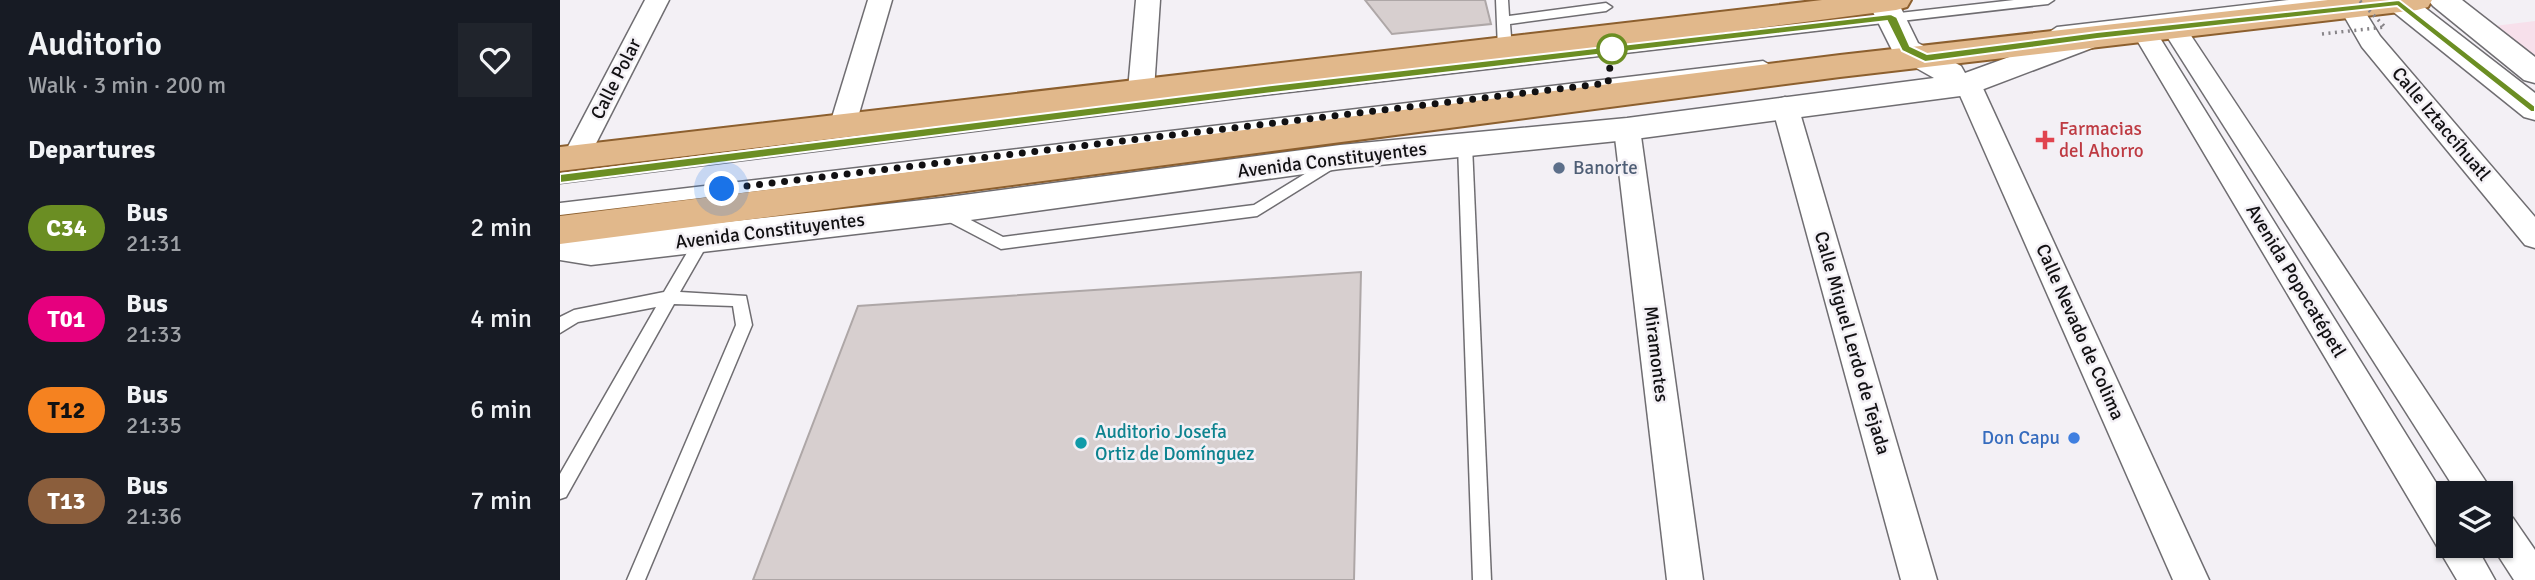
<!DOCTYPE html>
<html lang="en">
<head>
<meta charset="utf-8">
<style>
	:root { --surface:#171b24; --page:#20242c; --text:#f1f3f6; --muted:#9ea1a6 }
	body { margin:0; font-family:Signika,sans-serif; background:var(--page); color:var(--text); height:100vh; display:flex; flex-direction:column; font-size:26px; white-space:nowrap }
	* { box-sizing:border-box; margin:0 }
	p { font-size:23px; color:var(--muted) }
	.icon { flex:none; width:38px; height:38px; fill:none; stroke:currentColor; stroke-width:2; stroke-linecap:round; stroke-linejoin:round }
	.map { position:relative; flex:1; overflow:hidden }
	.drawer { display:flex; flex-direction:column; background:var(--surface); width:560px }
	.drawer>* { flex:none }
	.badge { padding:0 14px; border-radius:23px; font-size:24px; line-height:46px }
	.controls { position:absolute; left:1876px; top:481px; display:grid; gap:14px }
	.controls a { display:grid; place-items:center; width:77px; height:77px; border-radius:0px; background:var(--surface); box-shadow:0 2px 5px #0004; font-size:35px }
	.you { position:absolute; width:35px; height:35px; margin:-18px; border:5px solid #fff; border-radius:50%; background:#1a73e8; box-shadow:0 0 0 10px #1a73e833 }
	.map>.badge { position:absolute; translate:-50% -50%; box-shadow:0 0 0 4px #fff }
	h2 { padding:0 28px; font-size:26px; line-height:63px }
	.round { display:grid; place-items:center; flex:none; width:74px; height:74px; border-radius:0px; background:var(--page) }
	.head { display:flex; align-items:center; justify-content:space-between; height:119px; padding:0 28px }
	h1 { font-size:33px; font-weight:600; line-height:52px }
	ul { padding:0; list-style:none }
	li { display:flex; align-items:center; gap:21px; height:91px; padding:0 28px }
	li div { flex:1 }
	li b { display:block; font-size:26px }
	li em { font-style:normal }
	li .badge { min-width:77px; font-weight:700; text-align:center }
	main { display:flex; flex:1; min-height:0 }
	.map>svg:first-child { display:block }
</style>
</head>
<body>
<main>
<section class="drawer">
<div class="head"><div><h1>Auditorio</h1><p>Walk · 3 min · 200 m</p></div><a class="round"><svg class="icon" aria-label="heart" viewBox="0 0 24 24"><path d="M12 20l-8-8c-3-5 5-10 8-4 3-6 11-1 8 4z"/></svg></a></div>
<h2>Departures</h2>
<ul>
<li><span class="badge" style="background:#6b8e23;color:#fff">C34</span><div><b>Bus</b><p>21:31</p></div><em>2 min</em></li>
<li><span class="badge" style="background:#e6007e;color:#fff">T01</span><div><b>Bus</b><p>21:33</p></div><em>4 min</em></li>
<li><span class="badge" style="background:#f58220;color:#111">T12</span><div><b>Bus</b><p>21:35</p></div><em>6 min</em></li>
<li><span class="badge" style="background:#8b5e3c;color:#fff">T13</span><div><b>Bus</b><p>21:36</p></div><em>7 min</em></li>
</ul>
</section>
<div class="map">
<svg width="1975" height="580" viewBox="0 0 1975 580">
	<rect width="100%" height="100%" fill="#f3f0f5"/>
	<path fill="#f7e0eb" d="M1975,21V58L1934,26Z"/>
	<g fill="#d7cfcf" stroke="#aea7a7" stroke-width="2">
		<path d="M805,0H925L931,24L832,34Z"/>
		<path d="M801,272L794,580H193L298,306Z"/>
	</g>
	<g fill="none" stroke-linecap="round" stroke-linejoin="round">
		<g stroke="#6f6d71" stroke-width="3">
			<g id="service">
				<path d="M936,0H948L949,16L1046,3L1052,7L1046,11L950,24L952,49L945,53L938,49Z"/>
				<path d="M1454,0H1494L1488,4L678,98L0,183V173L678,88Z"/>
				<path d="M1729,0H1769L1763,4L1497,35L1491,31L1497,27Z"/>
				<path d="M1203,61L1210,65L1208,68L0,215V203Z"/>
				<path d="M905,140L912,145L931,580H913L898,145Z"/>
				<path d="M774,156L779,157L781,161L779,165L697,216L441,249L378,216L376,212L378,208H388L443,237L694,205Z"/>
				<path d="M143,232L151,238L120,292L186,296L192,325L85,580H67L176,325L173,306L114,304L6,497L0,499V474L96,307L18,322L0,333V317L14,310L104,292L138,234Z"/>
			</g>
		</g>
		<g stroke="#6f6d71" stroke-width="3">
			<g id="minor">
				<path d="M85,0H109L25,165L15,168L5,165L2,158Z"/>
				<path d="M308,0H332L296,124L292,130L283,133L274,130L270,124Z"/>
				<path d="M576,0H600L594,90L590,96L581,99L572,96L568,90Z"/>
				<path d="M1793,0L1799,2L1820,36L1975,217V248L1965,245L1802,47L1779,7L1783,2Z"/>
				<path d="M1613,19L1622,22L1934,494H1898L1601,27L1604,22Z"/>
				<path d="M1583,22L1592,24L1595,30L1888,502V546H1916L1935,580H1897L1571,30L1574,24Z"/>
				<path d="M1408,75L1417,78L1421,84L1649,580H1613L1395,84L1399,78Z"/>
				<path d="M1225,97L1234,100L1238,106L1377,580H1341L1212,106L1216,100Z"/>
				<path d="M1067,120L1076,123L1080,129L1143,580H1107L1054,129L1058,123Z"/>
				<path d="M1941,513L1953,518L1975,550V580H1954L1932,546H1941Z"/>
			</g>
		</g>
		<g stroke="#6f6d71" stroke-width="3">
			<g id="tertiary">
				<path d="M1307,0H1337L1358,43L1401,66L1405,73L1537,25L1548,28L1552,35L1548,42L1408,95L1067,140L780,169L381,224L31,265L0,260V232L31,237L381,198L780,145L1067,118L1374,78L1335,56Z"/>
				<path d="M1821,0H1855L1975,93V120L1964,117L1826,6Z"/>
				<path d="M1868,0H1902L1975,57V83L1964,80L1873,6Z"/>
			</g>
		</g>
		<g stroke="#8c5f2e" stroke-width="4">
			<g id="primary">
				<path d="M1262,0H1351L1347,7L1336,10L1138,36L0,171V147Z"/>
				<path d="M1768,0H1872L1868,7L1857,10L1280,77L0,244V216L1280,55Z"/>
			</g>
		</g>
		<use href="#service" fill="#fff" fill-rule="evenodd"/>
		<use href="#minor" fill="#fff" fill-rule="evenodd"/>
		<use href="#tertiary" fill="#fff" fill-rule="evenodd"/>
		<use href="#primary" fill="#e1b88b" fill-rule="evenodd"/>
		<path stroke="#878488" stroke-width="3.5" stroke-dasharray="2 4.5" stroke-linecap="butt" d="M1762,34L1825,27L1799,0"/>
	</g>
	<path fill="#6b8e23" stroke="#fff" stroke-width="2" d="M1839,0L1975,106V112H1971L1837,6L1537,39L1365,62L1342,51L1327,21L704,94L0,183V174L704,86L1331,14L1337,17L1350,46L1367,54L1537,32Z"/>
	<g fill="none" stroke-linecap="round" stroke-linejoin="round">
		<path stroke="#121113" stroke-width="7" stroke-dasharray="0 12.6" d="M162,189L1048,83L1052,49"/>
	</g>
	<circle fill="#fff" stroke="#6b8e23" stroke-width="3.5" cx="1052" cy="49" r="14"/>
	<path fill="#e0444e" stroke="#f3f0f5" stroke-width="2.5" d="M1481.5 129.5h7v7h7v7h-7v7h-7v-7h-7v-7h7z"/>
	<circle fill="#5c6f8a" stroke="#f3f0f5" stroke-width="2.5" cx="999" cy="168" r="7"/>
	<circle fill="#3f7fe0" stroke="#f3f0f5" stroke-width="2.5" cx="1514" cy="438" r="7"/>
	<circle fill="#0f9aa8" stroke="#f3f0f5" stroke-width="2.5" cx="521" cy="443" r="7"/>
	<g text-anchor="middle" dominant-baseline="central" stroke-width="5" stroke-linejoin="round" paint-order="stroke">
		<g font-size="19" fill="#121113" stroke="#f3f0f5">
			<text transform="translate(56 79) rotate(-63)">Calle Polar</text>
			<text transform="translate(1881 124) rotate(50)">Calle Iztaccíhuatl</text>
			<text transform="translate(772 160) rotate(-7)">Avenida Constituyentes</text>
			<text transform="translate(210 231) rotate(-7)">Avenida Constituyentes</text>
			<text transform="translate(1736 281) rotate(59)">Avenida Popocatépetl</text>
			<text transform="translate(1520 332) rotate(66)">Calle Nevado de Colima</text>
			<text transform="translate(1292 343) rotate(74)">Calle Miguel Lerdo de Tejada</text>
			<text transform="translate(1096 354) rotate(83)">Miramontes</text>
		</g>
		<g font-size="19" fill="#be3a42" stroke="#f3f0f5" text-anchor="start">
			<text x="1499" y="129">Farmacias<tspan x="1499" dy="22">del Ahorro</tspan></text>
		</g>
		<g font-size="19" fill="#4e5e75" stroke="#f3f0f5" text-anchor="start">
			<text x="1013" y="168">Banorte</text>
		</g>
		<g font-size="19" fill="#0d838f" stroke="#f3f0f5" text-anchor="start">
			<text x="535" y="432">Auditorio Josefa<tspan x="535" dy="22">Ortiz de Domínguez</tspan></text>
		</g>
		<g font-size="19" fill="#366cbe" stroke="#f3f0f5" text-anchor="end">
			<text x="1500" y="438">Don Capu</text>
		</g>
	</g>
</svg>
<div class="controls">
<a><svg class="icon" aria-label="layers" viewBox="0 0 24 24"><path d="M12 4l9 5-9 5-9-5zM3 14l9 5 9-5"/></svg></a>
</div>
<div class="you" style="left:162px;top:189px"></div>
</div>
</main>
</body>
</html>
